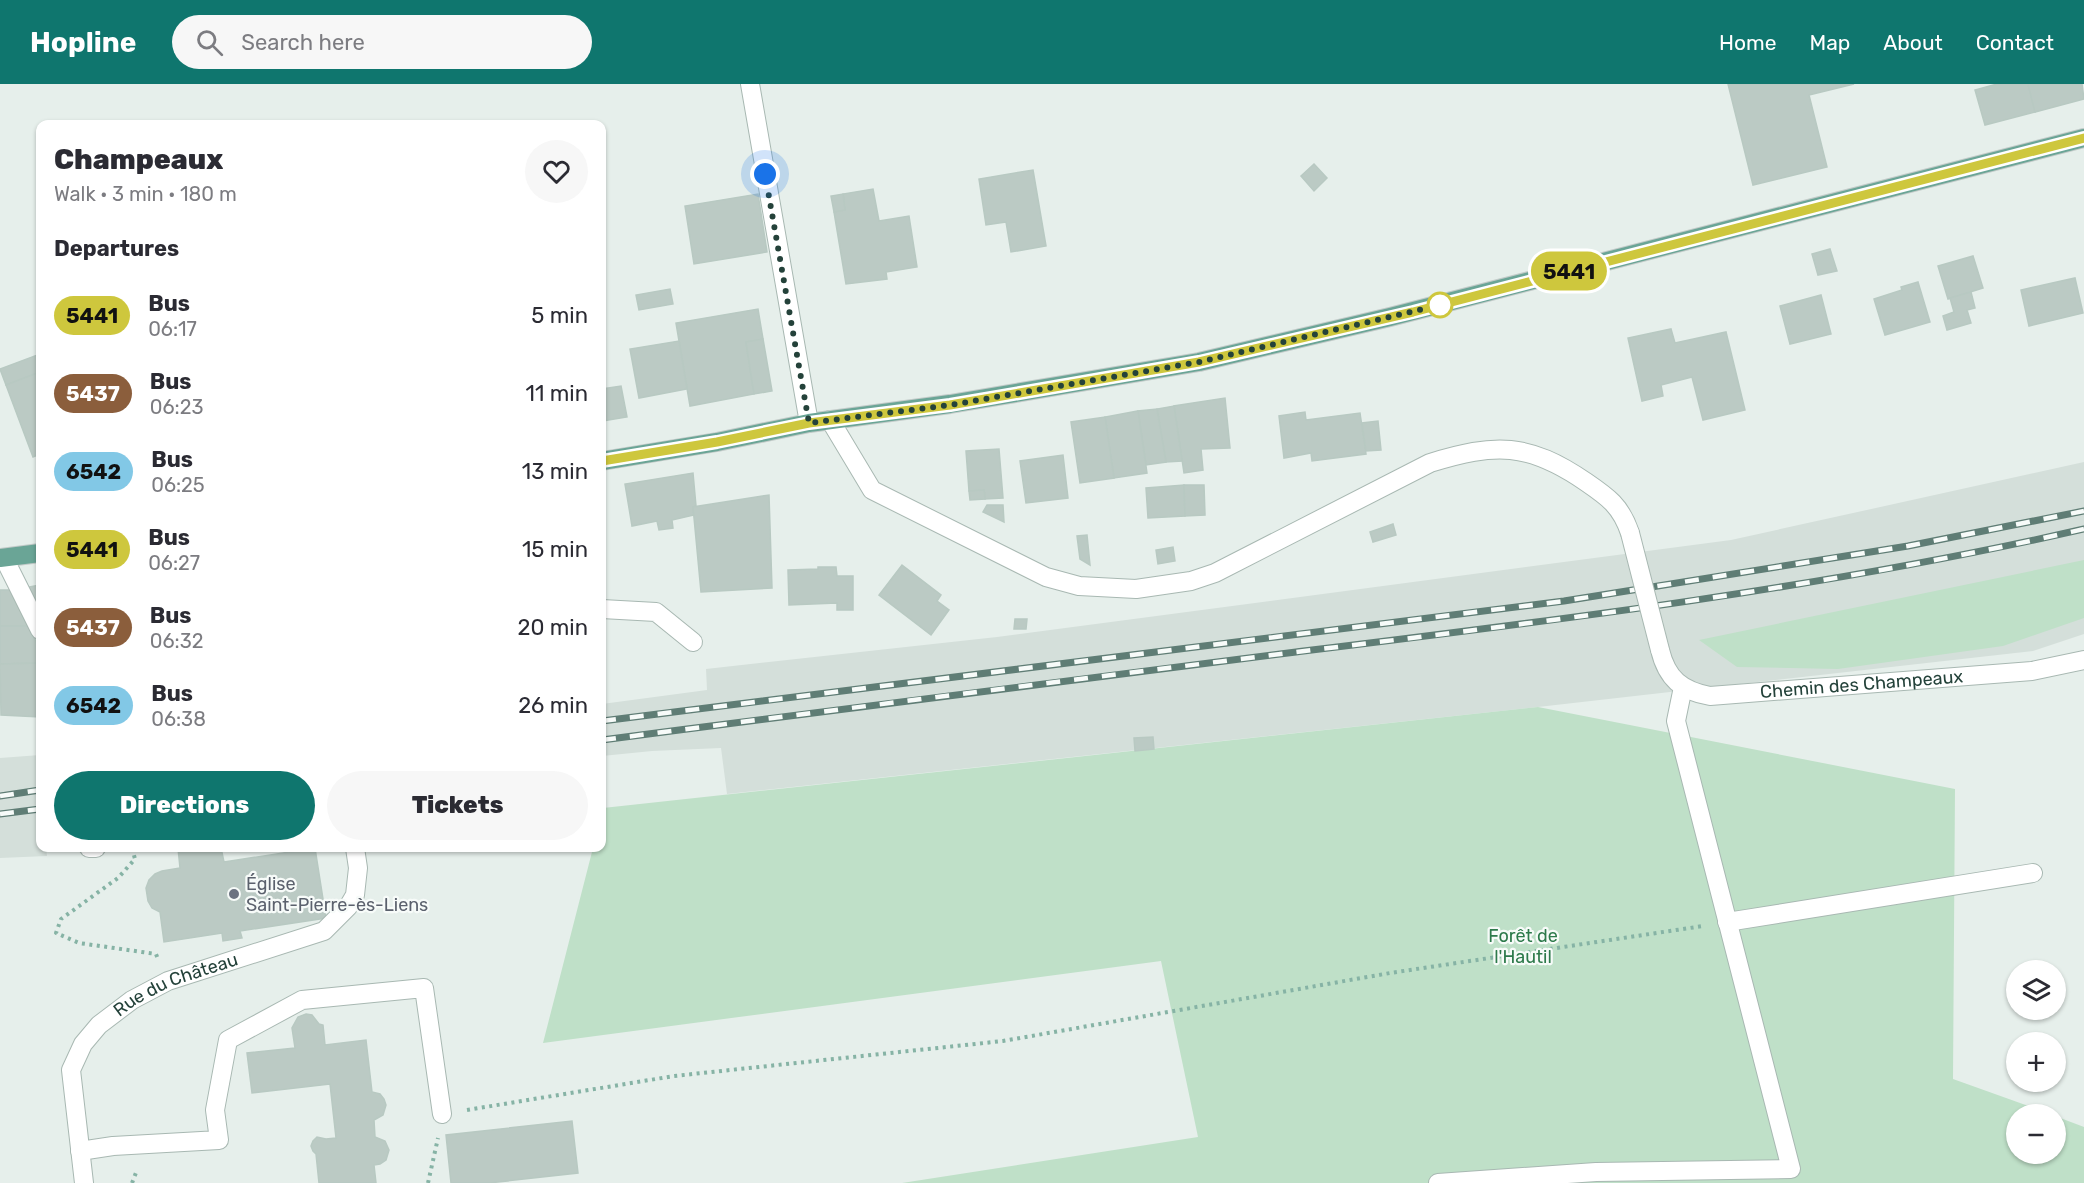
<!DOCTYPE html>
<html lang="en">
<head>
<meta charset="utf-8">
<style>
	:root { --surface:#fff; --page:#f7f7f7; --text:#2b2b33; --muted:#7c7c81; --accent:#0f766e }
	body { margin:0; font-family:Rubik,sans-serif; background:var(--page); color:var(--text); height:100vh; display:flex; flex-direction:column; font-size:22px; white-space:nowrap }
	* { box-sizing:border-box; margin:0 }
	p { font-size:20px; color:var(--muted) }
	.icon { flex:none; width:33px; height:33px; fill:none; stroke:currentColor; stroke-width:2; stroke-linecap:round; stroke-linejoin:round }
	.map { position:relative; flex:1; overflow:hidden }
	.side { position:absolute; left:36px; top:36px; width:570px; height:732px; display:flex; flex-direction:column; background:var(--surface); border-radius:12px; box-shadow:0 2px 4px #0004 }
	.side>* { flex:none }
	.badge { padding:0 12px; border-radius:20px; font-size:21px; line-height:39px }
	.tools { position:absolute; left:2006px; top:876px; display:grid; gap:12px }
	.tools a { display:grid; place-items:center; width:60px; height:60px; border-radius:50%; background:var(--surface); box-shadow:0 2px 4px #0004; font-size:30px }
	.you { position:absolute; width:30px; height:30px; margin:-15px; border:4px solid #fff; border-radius:50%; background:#1a73e8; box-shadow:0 0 0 9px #1a73e833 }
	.map>.badge { position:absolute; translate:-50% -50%; box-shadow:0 0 0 3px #fff }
	h2 { padding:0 18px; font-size:22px; line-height:54px }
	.round { display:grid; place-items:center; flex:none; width:63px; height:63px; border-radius:32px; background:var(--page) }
	.summary { display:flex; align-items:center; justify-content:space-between; height:102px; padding:0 18px }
	h1 { font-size:28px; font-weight:800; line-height:45px }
	.button { display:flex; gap:12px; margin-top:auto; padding:12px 18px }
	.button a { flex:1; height:69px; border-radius:36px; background:var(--accent); color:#fff; font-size:24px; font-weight:800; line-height:69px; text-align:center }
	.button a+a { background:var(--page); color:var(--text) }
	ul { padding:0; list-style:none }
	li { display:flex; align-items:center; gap:18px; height:78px; padding:0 18px }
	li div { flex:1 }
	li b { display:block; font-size:22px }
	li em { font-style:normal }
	li .badge { min-width:66px; font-weight:700; text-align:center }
	header { display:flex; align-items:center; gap:36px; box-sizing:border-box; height:84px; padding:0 30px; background:var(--accent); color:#fff }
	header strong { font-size:28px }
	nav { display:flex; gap:33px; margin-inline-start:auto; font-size:21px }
	.search { width:420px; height:54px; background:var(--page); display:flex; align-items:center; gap:15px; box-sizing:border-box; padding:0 21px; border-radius:33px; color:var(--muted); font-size:22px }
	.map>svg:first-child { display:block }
</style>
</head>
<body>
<header>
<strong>Hopline</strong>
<div class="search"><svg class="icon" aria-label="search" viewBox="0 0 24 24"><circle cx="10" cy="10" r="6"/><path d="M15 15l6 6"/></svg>Search here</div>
<nav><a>Home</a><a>Map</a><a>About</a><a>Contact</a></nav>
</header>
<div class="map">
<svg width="2084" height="1099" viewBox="0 0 2084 1099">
	<rect width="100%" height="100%" fill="#e6efeb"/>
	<g fill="#d4dfda">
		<path d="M2084,378V550L2033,567L1538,623L727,710L721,664L652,667L602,672V620L707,606L706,585L997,553L1731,456Z"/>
		<path d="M40,671V764H46L47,772L0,774V674Z"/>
	</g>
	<g fill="#bfe0c8">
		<path d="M2084,476V534L2003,562L1838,585L1737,583L1699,556Z"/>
		<path d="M1538,623L1955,705L1953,995L2051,1030H2016V1070H2055V1032L2084,1043V1099H902L1198,1053L1161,877L543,959L593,764H602L603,724Z"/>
	</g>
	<g fill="#bbcac4" stroke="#b8c9c2" stroke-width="1.5">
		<path d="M1728,0H1854L1809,11L1827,83L1753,101Z"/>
		<path d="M1997,0H2028L2035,28L1985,41L1975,6Z"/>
		<path d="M2028,0H2082L2084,15L2035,28Z"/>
		<path d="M1314,80L1327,94L1314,107L1301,92Z"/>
		<path d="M1033,86L1046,162L1011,168L1006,138L986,141L979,95Z"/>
		<path d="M873,105L879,137L909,132L917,183L886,188L887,195L846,200L834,128L845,126L843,110Z"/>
		<path d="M758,110L767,168L694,180L685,122Z"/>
		<path d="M843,110L845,126L834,128L831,112Z"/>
		<path d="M1830,165L1837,187L1818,191L1812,170Z"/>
		<path d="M1973,172L1983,204L1948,215L1938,182Z"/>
		<path d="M2075,194L2083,229L2029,242L2021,206Z"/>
		<path d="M1918,198L1930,238L1885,251L1874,215L1902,206L1901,203Z"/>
		<path d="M670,205L673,220L639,226L636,211Z"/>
		<path d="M1971,208L1975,224L1967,226L1971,239L1947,246L1943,232L1954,228L1950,214Z"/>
		<path d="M1821,211L1831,250L1790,260L1780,222Z"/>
		<path d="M758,225L763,255L746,258L754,310L690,322L676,239Z"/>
		<path d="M1671,245L1675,259L1726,248L1745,326L1703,336L1692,293L1661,301L1663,312L1642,317L1628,254Z"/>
		<path d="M763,255L772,307L754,310L746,258Z"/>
		<path d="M679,257L687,305L639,314L630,265Z"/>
		<path d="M40,270V288L6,301L0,285Z"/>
		<path d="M40,288V370L33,373L6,301Z"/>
		<path d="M621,302L627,333L602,337V305Z"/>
		<path d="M1225,314L1230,364L1201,365L1203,386L1184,389L1174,322Z"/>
		<path d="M1174,322L1182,377L1166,378L1157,325Z"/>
		<path d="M1157,325L1166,378L1146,381L1138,327Z"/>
		<path d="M1138,327L1147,389L1114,394L1105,333Z"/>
		<path d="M1305,328L1306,336L1360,329L1366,370L1312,377L1311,369L1284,374L1279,332Z"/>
		<path d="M1105,333L1114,394L1080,399L1071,338Z"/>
		<path d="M1378,337L1381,366L1366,367L1362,339Z"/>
		<path d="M999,365L1003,414L985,415L984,406L969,407L966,367Z"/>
		<path d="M1063,371L1068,414L1026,419L1020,377Z"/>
		<path d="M693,389L696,422L693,423L694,431L672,436L673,444L659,446L657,437L632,442L625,400Z"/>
		<path d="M1184,401L1185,432L1148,434L1146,404Z"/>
		<path d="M1184,401H1204L1205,431L1185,432Z"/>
		<path d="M984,406L985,415L970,416L969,407Z"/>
		<path d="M769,411L772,504L701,508L693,423Z"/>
		<path d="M987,421H1003L1004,438L983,428Z"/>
		<path d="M1393,440L1396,451L1373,458L1370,448Z"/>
		<path d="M1087,451L1090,481L1080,475L1077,452Z"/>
		<path d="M1173,463L1175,477L1158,480L1156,466Z"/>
		<path d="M902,481L941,511L937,517L949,526L931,551L879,511Z"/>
		<path d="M818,483H836L837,492H853V526H837V519L789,521L788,486L818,485Z"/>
		<path d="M40,501V527L29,503Z"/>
		<path d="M0,506H10L28,542H0Z"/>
		<path d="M1015,535H1027L1026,545H1014Z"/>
		<path d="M0,542H28L40,565V579L0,580Z"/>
		<path d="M40,579V633L1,631L0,580Z"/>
		<path d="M1153,653L1154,665L1135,667L1134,654Z"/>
		<path d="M178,764H221L224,778L315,764L326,834L240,847L242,854L223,857L222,849L164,858L160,828L152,824L148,817L146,804L149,796L155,790L162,787L180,784Z"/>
		<path d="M306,930L312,931L319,940L323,941L325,961L366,956L372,1008L380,1010L384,1015L386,1021L383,1031L374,1036L375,1053L385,1057L389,1066L386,1076L380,1080L374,1081L376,1099H319L316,1070L313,1067L311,1062L313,1057L317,1053L326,1055L336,1054L330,1000L252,1009L247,969L295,964L292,944L298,933Z"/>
		<path d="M572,1037L578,1089L489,1099H451L446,1051Z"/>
	</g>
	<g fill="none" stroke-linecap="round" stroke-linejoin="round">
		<g stroke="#a8b8b2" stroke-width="20">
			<g id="minor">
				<path d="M750,0L809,339"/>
				<path d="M830,336L872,406L1046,493L1079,502L1136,505L1191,497L1215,489L1430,379C1495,359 1528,358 1586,398C1608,413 1621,422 1630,449"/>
				<path d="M4,474L40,546"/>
				<path d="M602,525L656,528L693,558"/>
				<path id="s1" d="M1660,566C1667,595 1682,607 1710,612L2032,587L2084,576"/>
				<path d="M89,764H96"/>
				<path d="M1727,838L2033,789"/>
				<path d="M80,1067L113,1062L219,1056L215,1026L228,956L302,916L424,904L442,1030"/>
				<path id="s2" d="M84,1099L71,986L83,960L99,941L132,916L168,897L324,847L348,823L355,811L358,784L355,764"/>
				<path d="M1438,1099L1596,1088L1791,1085L1676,637L1683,603"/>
			</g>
		</g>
		<g stroke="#c2cac8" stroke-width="20">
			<g id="major">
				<path d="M602,377L717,358L809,339L950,320L1199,278L1390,233L2084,54"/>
				<path d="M0,474L40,469"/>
			</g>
		</g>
		<g stroke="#86b3a5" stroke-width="4" stroke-dasharray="3 4.5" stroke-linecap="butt">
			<path d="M132,764L135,775L118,794L61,835L56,849L79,859L156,870L158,875"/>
			<path d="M467,1026L674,992L1003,957L1390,889L1703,842"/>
			<path d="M132,1099L137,1086"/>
			<path d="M428,1099L438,1054"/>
		</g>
		<use href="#minor" stroke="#fff" stroke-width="18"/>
		<use href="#major" stroke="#6aa596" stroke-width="18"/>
		<g stroke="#5f7d75" stroke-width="7">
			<g id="rail">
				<path d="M602,637L1564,517L1908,462L2084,427"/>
				<path d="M602,656C833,626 1064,597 1296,568C1560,536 1825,504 2084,445"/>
				<path d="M0,712L40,706"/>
				<path d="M0,730L40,725"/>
			</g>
		</g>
		<use href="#rail" stroke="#f7fbf9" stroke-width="4.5" stroke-dasharray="14" stroke-linecap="butt"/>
		<g stroke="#a8b8b2" stroke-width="20" stroke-linecap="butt">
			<path id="minor-bridge" d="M1630,449L1660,566"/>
		</g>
		<use href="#minor-bridge" stroke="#fff" stroke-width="18"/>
	</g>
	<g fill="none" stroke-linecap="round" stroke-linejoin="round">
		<g stroke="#fff" stroke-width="14">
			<path id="line" d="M602,377L717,358L809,339L950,321L1199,278L1413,228L2084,54"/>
		</g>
		<use href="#line" stroke="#cec73d" stroke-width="9"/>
		<path stroke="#24423a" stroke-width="6" stroke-dasharray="0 10.8" d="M765,90L809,339L950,321L1199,278L1440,221"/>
	</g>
	<circle fill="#fff" stroke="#cec73d" stroke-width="3" cx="1440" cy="221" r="12"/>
	<circle fill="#6b7280" stroke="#f7fbf9" stroke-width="2" cx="234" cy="810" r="6"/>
	<g text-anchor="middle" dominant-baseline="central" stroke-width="4.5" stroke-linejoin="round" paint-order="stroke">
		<g font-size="18" fill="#24423a" stroke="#f7fbf9">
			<text stroke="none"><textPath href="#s1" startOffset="225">Chemin des Champeaux</textPath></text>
			<text stroke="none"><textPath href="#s2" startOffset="255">Rue du Château</textPath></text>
		</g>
		<g font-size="18" fill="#5b616d" stroke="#f7fbf9" text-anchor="start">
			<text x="246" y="800">Église<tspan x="246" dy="21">Saint-Pierre-ès-Liens</tspan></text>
		</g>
		<g font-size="18" fill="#2d7a4b" stroke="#f7fbf9">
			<text x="1523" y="852">Forêt de<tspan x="1523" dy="21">l'Hautil</tspan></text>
		</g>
	</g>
</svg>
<div class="tools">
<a><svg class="icon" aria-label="layers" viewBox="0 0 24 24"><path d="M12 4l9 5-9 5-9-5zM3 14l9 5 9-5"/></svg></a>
<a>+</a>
<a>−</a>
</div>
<div class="you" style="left:765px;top:90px"></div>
<b class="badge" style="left:1569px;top:187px;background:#cec73d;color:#111">5441</b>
<section class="side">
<div class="summary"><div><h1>Champeaux</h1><p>Walk · 3 min · 180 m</p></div><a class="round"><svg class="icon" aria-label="heart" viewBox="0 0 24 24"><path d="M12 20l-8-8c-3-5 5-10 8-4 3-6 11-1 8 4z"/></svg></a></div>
<h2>Departures</h2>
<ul>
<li><span class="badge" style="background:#cec73d;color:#111">5441</span><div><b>Bus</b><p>06:17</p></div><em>5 min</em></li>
<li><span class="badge" style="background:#8b5e3c;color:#fff">5437</span><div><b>Bus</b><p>06:23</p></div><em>11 min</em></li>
<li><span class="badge" style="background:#82c8e6;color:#111">6542</span><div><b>Bus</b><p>06:25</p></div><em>13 min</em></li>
<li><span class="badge" style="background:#cec73d;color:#111">5441</span><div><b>Bus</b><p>06:27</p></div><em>15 min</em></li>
<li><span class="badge" style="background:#8b5e3c;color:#fff">5437</span><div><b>Bus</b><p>06:32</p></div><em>20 min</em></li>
<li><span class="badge" style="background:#82c8e6;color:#111">6542</span><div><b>Bus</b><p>06:38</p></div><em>26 min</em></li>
</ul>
<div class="button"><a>Directions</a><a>Tickets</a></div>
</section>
</div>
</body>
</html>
